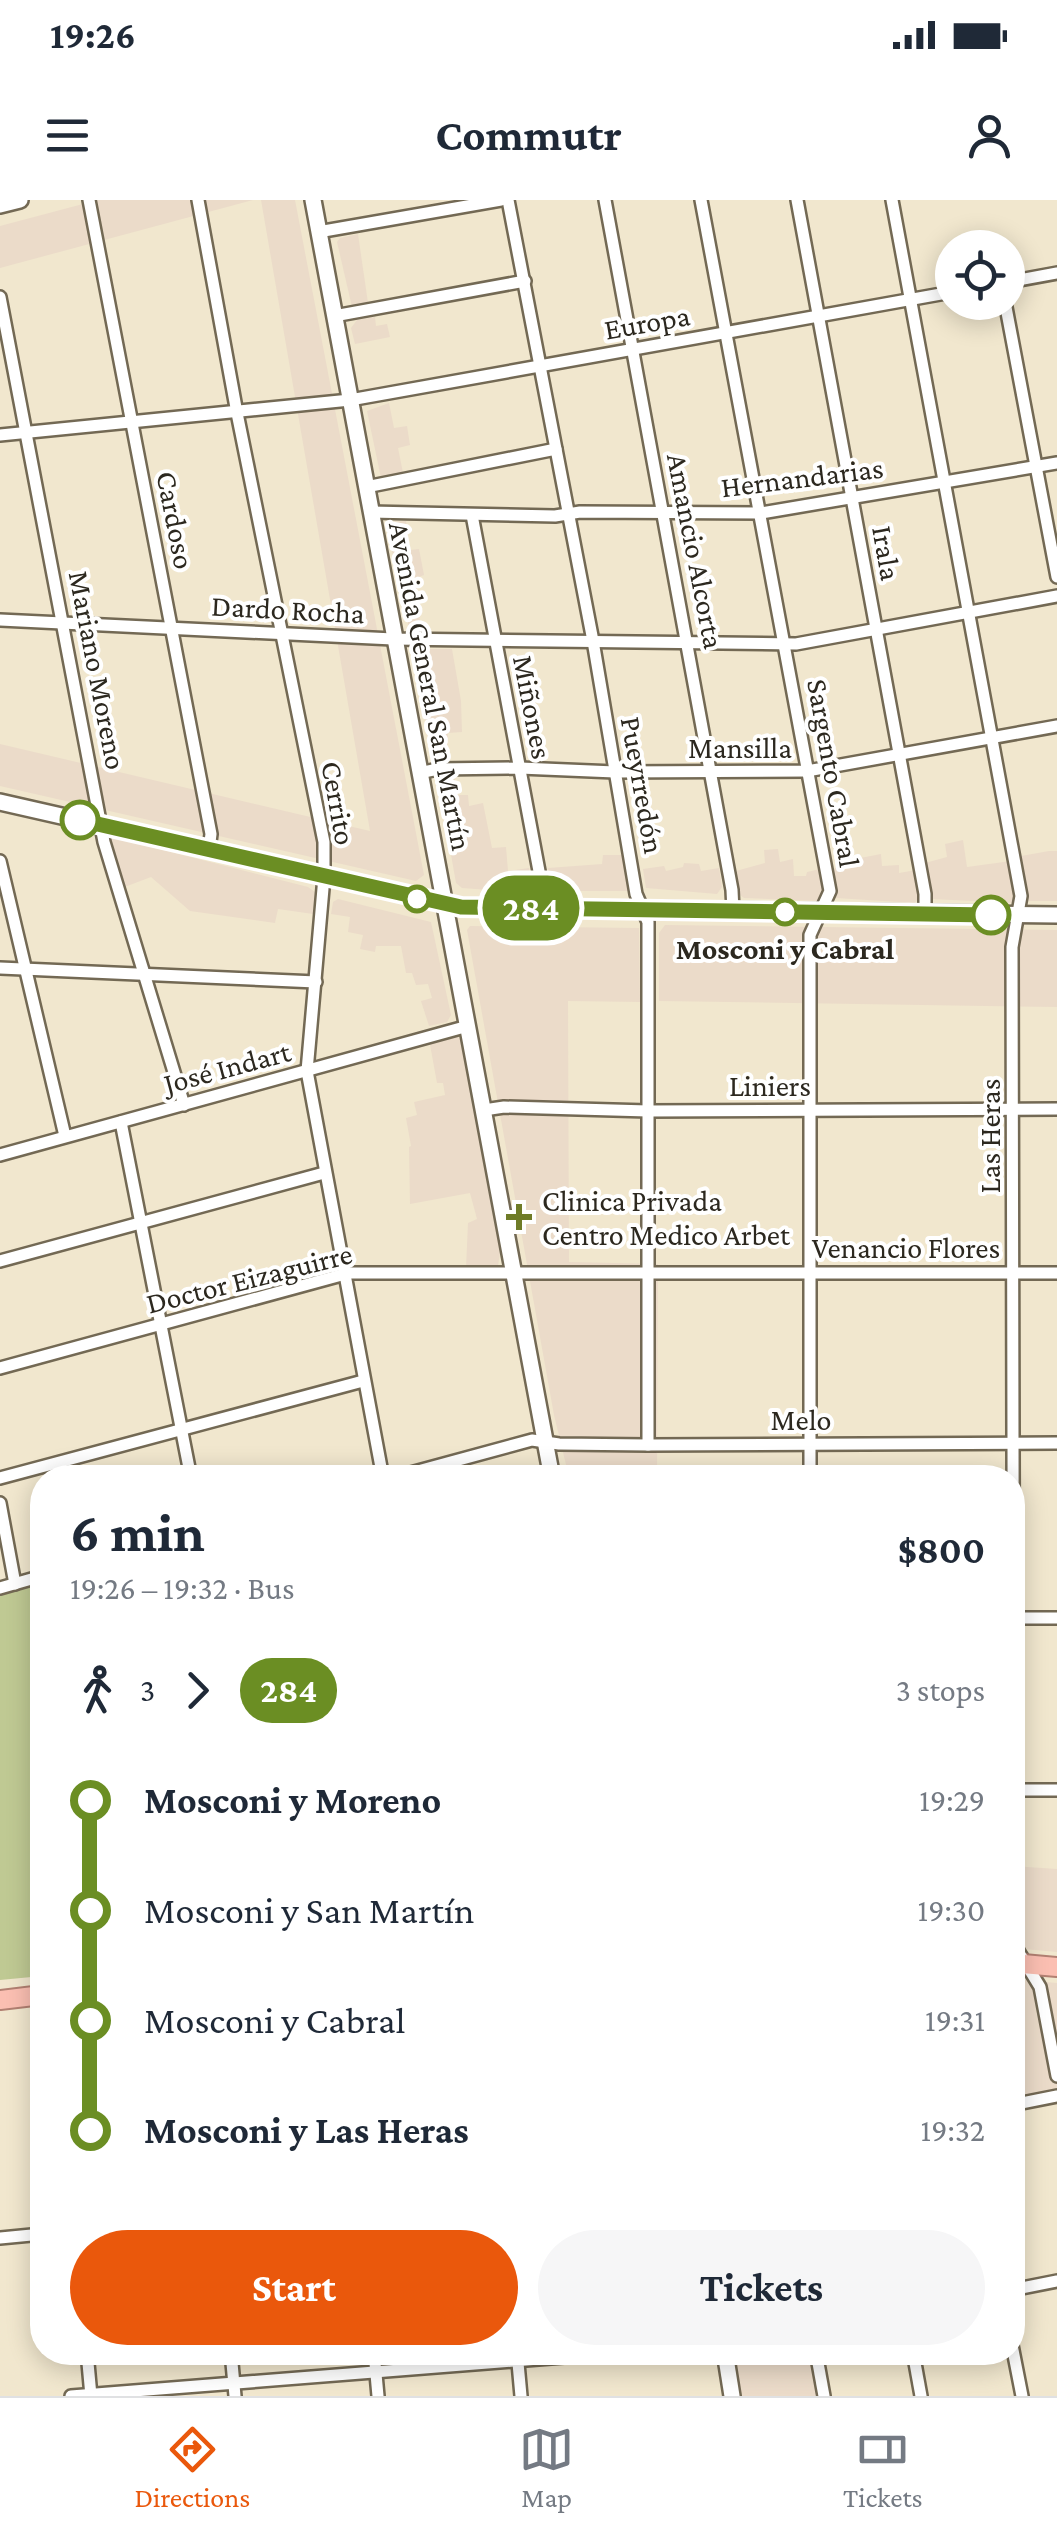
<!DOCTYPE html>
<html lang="en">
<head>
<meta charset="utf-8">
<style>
	:root { --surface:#fff; --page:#f6f6f7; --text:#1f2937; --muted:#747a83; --line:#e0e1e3; --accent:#ea580c }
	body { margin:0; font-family:"Crimson Pro",serif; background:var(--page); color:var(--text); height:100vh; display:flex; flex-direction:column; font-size:38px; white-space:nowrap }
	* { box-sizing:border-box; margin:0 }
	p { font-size:32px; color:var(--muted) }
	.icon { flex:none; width:55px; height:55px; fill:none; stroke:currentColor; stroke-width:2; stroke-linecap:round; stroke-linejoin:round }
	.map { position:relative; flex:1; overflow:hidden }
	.drawer { position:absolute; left:30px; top:1265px; width:995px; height:900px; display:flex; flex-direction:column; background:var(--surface); border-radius:40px; box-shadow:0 5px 25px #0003 }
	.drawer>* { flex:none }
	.badge { padding:0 20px; border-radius:32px; font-size:35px; line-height:65px }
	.controls { position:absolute; left:935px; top:30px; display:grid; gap:20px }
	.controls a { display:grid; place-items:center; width:90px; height:90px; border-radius:50%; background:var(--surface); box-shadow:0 5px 25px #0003; font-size:50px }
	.map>.badge { position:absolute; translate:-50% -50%; box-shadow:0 0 0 5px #fff }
	.legs { display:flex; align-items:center; gap:15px; height:110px; padding:0 40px; font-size:32px }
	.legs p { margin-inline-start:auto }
	.headline { display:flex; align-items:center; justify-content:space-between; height:170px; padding:0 40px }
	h1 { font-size:55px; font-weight:700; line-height:75px }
	.primary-button { display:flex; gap:20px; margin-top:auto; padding:20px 40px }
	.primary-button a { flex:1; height:115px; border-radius:60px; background:var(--accent); color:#fff; font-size:40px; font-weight:700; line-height:115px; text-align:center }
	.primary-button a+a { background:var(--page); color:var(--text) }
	ul { padding:0 40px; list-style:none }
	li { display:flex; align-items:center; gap:35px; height:110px; font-size:38px }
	li i { display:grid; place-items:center; width:15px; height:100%; margin:0 12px; background:currentColor }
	li i::after { content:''; width:25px; height:25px; margin:-12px; border:8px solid; border-radius:50%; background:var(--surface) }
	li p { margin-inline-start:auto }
	li:first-child i { background:linear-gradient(#0000 50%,currentColor 0) }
	li:last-child i { background:linear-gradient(currentColor 50%,#0000 0) }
	.status { display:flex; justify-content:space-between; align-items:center; height:70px; padding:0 50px; background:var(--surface); direction:ltr }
	.status svg { height:28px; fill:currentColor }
	header { display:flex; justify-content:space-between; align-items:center; height:130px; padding:0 40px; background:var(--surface); font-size:45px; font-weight:700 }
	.menu { display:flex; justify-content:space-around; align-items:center; height:140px; border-top:2px solid var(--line); background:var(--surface); font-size:28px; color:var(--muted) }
	.menu a { display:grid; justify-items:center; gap:5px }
	.menu .selected { color:var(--accent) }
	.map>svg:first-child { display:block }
</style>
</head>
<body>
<div class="status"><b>19:26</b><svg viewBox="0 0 49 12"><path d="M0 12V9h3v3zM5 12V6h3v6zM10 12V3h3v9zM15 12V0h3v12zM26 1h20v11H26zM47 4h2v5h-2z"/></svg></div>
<header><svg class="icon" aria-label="menu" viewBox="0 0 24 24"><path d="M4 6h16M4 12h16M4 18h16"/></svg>Commutr<svg class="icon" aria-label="person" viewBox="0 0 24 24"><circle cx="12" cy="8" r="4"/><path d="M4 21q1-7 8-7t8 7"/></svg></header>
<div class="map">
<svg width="1057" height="2196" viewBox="0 0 1057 2196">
	<rect width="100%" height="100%" fill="#f1e7ce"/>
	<g fill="#ebdbc9">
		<path d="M98,0H253L0,68V26Z"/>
		<path d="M261,0H295L424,675L416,681L0,586V544L370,631Z"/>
		<path d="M358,34L368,103L352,107L337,42L340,38Z"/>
		<path d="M375,117L376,126L387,124L390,137L355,144L351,128L357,120Z"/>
		<path d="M389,203L394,228L407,226L410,245L398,248L403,273L381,278L367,211Z"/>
		<path d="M406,321L410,350L419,349L424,375L416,378L421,434H413L409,429L387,328L391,322Z"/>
		<path d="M418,449H452L461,501L462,532L448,533L446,562L432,559L414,457Z"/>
		<path d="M441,577H455V595H468L469,606L483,603L492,648L506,647L508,671L529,668L532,687L529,693L462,688L456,683L438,581Z"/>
		<path d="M112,637L308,687L315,692L313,714L278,709L275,723L190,711L151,677L122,688L109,639Z"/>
		<path d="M963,640L967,667L1011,661L1016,698L1013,703L932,699L925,663L947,657L945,644Z"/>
		<path d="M778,649L780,662L793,659L794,676H806L807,672L820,669L825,694L821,701L744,698L740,695L736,671L765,663L764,650Z"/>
		<path d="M1049,651H1057V701H1029L1021,656Z"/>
		<path d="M881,654L882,666L899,665V673L916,670L919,696L915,703L836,698L832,669L854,664L855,659Z"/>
		<path d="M603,655H623L630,691H556L551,686L548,668L602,664Z"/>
		<path d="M684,663L699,664L701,671L719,668L722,687L717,694L646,688L643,669L664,666L666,671L683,667Z"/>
		<path d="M338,699L431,722L451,815L447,822L429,826L421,801L432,798L428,784L416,785L412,773H406L401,746H376L375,752L360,749L363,735L348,732L350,717L331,714L333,702Z"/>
		<path d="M665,725L1057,730V807L659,801V733Z"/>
		<path d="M470,726L639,728L640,802L568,801L569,1062L658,1064L657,1277H569L554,1215L467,730Z"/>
		<path d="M454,833L461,840L500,1053L498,1066L493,1068H466L468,1023L477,1019L470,993L410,1004L409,947L411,946L406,918L417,915L414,902L445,895L443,883H437L429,839Z"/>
		<path d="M1012,1666L1057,1669V1752L1013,1748Z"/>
		<path d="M1012,1779L1057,1783V1889L1013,1897Z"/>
		<path d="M734,2153H811L820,2196H742Z"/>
	</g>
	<path fill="#bfc993" d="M42,1379V1776L0,1780V1391Z"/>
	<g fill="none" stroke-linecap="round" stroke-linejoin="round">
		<g stroke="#736954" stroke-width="16">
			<g id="minor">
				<path d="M89,0L211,634L209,650"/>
				<path d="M198,0L237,213L324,642V677L307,871L383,1278"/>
				<path d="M508,0L593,441L636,694L648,722V1245"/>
				<path d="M605,0L732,690L733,711"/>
				<path d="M701,0L830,691L810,735V1278"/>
				<path d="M797,0L925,694V714"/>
				<path d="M892,0L1021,696L1012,747L1014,1736L1015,1746L1040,1787L1057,1876"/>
				<path d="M318,32L501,0"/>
				<path d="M1008,82L1057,73"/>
				<path d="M0,97L104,642L184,905"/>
				<path d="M1005,102L1057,377"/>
				<path d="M334,116L525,81"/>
				<path d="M0,235L350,200L952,92"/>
				<path d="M366,287L556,249"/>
				<path d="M370,312L555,316L580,312L761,313L1057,263"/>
				<path d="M472,315L542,687V708"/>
				<path d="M0,420L393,439L796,444L1057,396"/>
				<path d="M419,573L438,569L520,568L615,572L807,571L1057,526"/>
				<path d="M0,661L65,936"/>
				<path d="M0,768L316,782"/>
				<path d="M484,910L504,907L648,911L1057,909"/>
				<path d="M121,922L191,1278"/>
				<path d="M0,955L468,826"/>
				<path d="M0,1061L324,973"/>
				<path d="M0,1168L349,1073H1057"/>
				<path d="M0,1278L363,1181"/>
				<path d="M392,1278L532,1240L559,1244L648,1245L1057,1243"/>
				<path d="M0,1303L15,1384"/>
				<path d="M0,1388L42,1376"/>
				<path d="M1012,1418H1057"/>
				<path d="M1012,1590H1057"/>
				<path d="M1012,1905L1057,1896"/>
				<path d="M0,2038L42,2034"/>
				<path d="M1012,2090L1057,2081"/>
				<path d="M1012,2145L1022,2196"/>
				<path d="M87,2152L91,2196"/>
				<path d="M231,2152L235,2196"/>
				<path d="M374,2152L378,2196"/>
				<path d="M517,2152L521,2196"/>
				<path d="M816,2152L824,2196"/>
				<path d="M913,2152L921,2196"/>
				<path d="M71,2196L627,2152"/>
			</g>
		</g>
		<g stroke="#736954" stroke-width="20">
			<g id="secondary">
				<path d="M313,0L552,1278"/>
				<path d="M0,5L20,0"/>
				<path d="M0,602L461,707L1057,715"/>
				<path d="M725,2152L732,2196"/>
			</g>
		</g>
		<g stroke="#b28072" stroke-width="22">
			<g id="trunk">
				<path d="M1012,1763L1057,1767"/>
				<path d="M0,1800L42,1795"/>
			</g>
		</g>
		<use href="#minor" stroke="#fff" stroke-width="11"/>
		<use href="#secondary" stroke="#fff" stroke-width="15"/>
		<use href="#trunk" stroke="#fbbfb2" stroke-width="18"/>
	</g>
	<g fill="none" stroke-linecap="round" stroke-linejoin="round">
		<g stroke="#fff" stroke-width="22">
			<path id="line-1" d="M80,620L461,707L991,715"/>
		</g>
		<use href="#line-1" stroke="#6b8e23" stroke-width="15"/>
	</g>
	<g fill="#fff" stroke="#6b8e23" stroke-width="5">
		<circle cx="80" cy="620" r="18"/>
		<circle cx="417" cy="699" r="12"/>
		<circle cx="785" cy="712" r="12"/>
		<circle cx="991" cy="715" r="18"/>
	</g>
	<path fill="#6f7c28" stroke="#fff" stroke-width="4" d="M514 1002h10v10h10v10h-10v10h-10v-10h-10v-10h10z"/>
	<g text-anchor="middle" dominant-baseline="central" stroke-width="8" stroke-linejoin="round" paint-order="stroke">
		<g font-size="30" fill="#2c281f" stroke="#fff">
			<text transform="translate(647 122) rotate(-10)">Europa</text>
			<text transform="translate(802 277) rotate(-7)">Hernandarias</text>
			<text transform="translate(176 320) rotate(79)">Cardoso</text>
			<text transform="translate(696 351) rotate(79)">Amancio Alcorta</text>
			<text transform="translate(887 353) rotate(80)">Irala</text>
			<text transform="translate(288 409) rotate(3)">Dardo Rocha</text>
			<text transform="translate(98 470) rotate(79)">Mariano Moreno</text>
			<text transform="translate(431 486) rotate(79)">Avenida General San Martín</text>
			<text transform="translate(533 507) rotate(79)">Miñones</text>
			<text x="740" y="547">Mansilla</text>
			<text transform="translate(834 573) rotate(80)">Sargento Cabral</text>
			<text transform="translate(643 585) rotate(80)">Pueyrredón</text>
			<text transform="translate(339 603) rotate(80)">Cerrito</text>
			<text transform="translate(227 867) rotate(-15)">José Indart</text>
			<text x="770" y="885">Liniers</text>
			<text transform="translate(989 936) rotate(-90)">Las Heras</text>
			<text x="906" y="1047">Venancio Flores</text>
			<text transform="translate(249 1078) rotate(-14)">Doctor Eizaguirre</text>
			<text x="801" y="1219">Melo</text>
		</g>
		<g font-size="30" font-weight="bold" fill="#2c281f" stroke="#fff">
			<text x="785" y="748">Mosconi y Cabral</text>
		</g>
		<g font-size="30" fill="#2c281f" stroke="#fff" text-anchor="start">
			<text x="542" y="1000">Clinica Privada<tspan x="542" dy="34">Centro Medico Arbet</tspan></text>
		</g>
	</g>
</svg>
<div class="controls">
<a><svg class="icon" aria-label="locate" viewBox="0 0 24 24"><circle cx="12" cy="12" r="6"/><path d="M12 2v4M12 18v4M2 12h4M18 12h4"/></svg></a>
</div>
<b class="badge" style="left:531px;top:708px;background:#6b8e23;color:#fff">284</b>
<section class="drawer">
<div class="headline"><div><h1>6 min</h1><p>19:26 – 19:32 · Bus</p></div><b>$800</b></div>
<div class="legs"><svg class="icon" aria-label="walk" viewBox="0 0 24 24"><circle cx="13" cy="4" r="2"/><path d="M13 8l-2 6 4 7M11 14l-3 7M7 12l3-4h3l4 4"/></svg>3<svg class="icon" aria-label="forward" viewBox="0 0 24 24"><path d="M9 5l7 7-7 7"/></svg><b class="badge" style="background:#6b8e23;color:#fff">284</b><p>3 stops</p></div>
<ul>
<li><i style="color:#6b8e23"></i><b>Mosconi y Moreno</b><p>19:29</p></li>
<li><i style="color:#6b8e23"></i><span>Mosconi y San Martín</span><p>19:30</p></li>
<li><i style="color:#6b8e23"></i><span>Mosconi y Cabral</span><p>19:31</p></li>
<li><i style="color:#6b8e23"></i><b>Mosconi y Las Heras</b><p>19:32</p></li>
</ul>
<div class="primary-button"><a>Start</a><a>Tickets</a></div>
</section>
</div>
<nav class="menu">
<a class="selected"><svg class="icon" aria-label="directions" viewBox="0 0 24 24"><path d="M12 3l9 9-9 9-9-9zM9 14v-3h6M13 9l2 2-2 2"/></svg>Directions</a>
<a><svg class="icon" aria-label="map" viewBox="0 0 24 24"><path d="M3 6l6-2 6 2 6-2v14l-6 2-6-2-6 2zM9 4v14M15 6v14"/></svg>Map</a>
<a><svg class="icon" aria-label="tickets" viewBox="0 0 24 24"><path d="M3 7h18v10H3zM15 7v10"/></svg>Tickets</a>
</nav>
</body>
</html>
